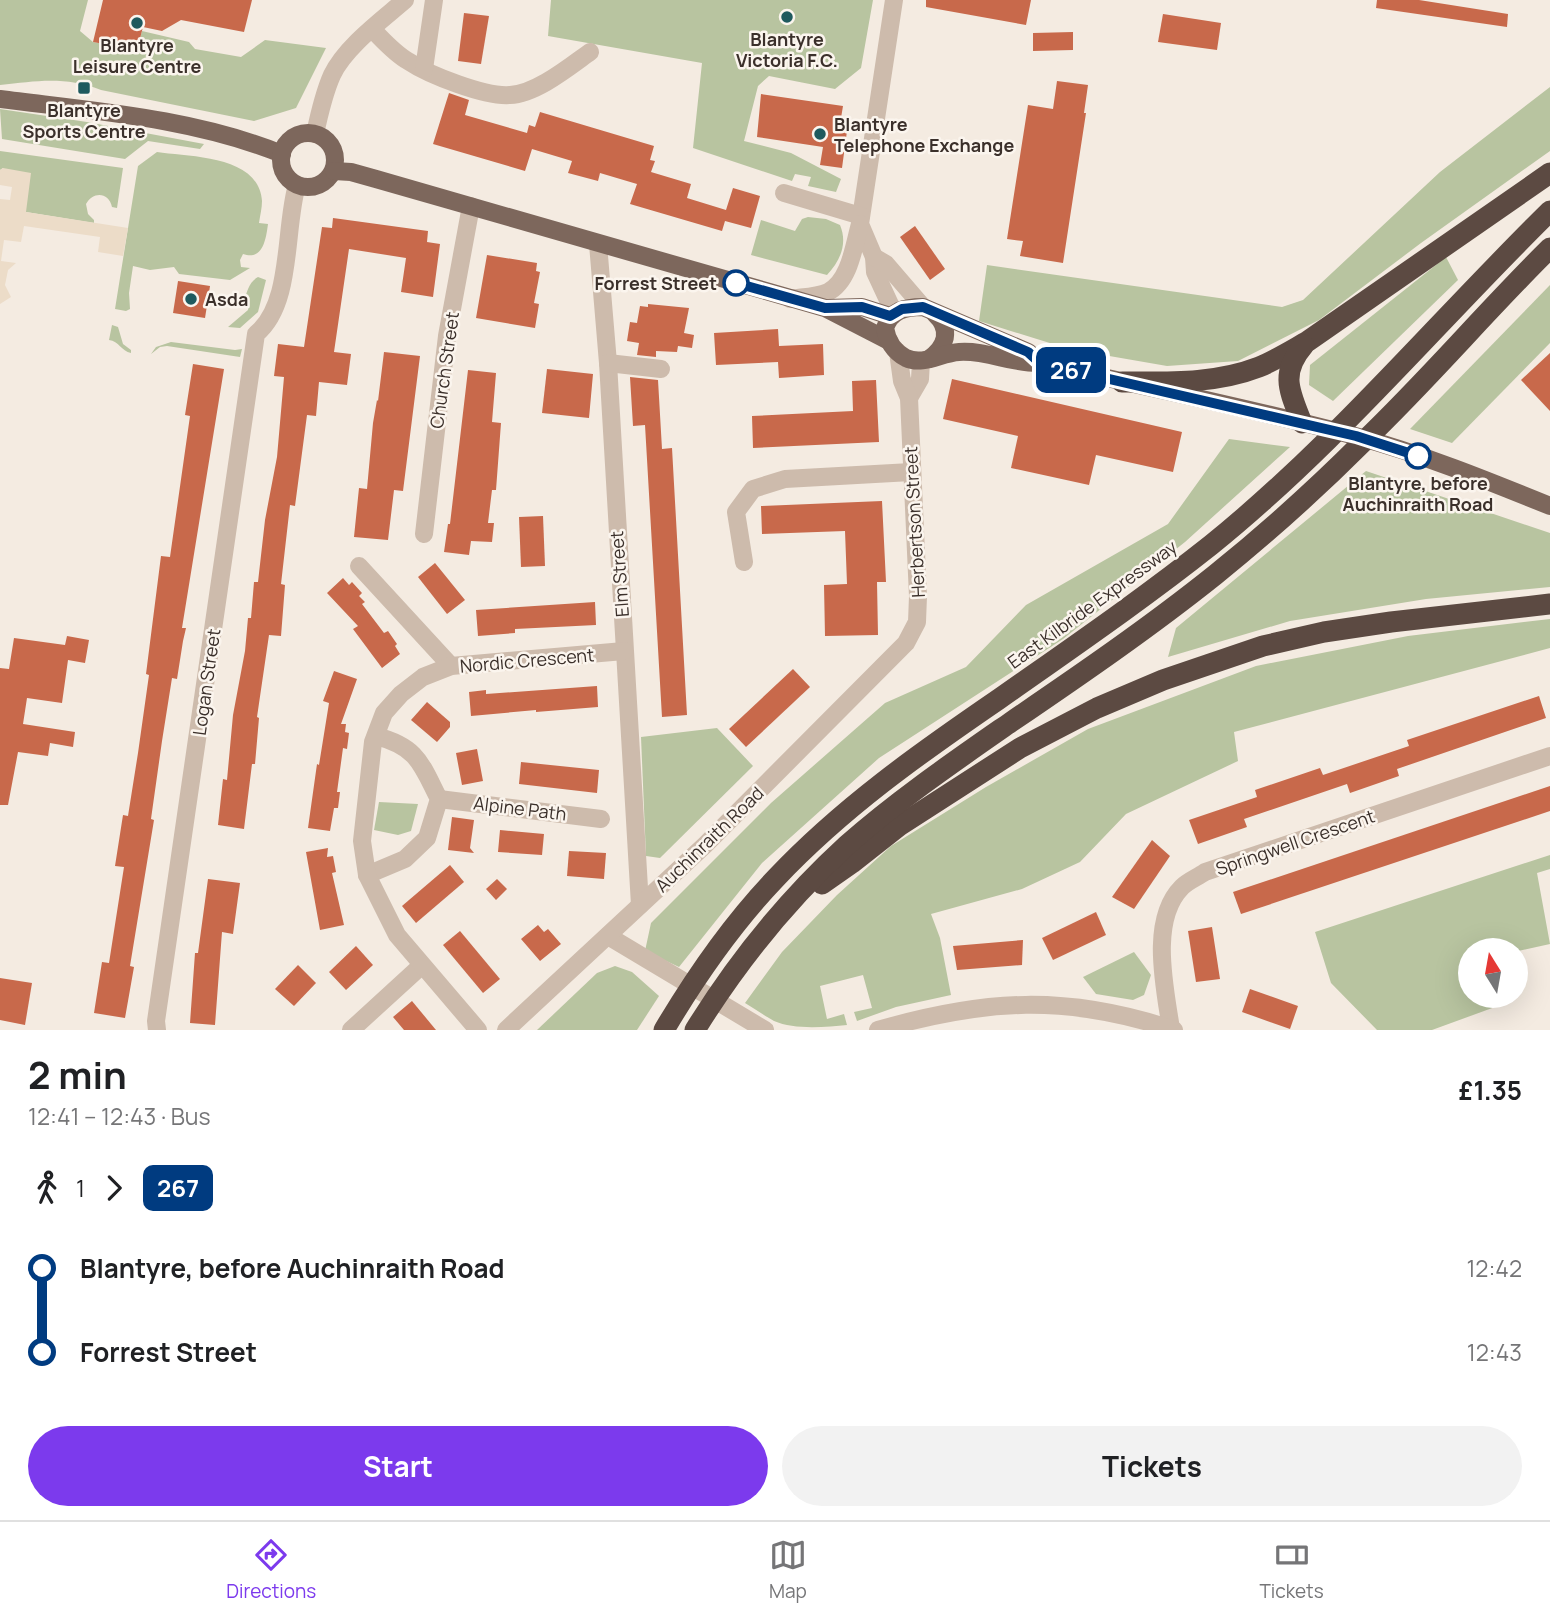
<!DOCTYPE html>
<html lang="en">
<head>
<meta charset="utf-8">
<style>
	:root { --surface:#fff; --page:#f2f2f2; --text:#202124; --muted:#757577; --line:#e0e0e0; --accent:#7c3aed }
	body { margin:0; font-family:Manrope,sans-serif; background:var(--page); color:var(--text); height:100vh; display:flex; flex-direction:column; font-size:26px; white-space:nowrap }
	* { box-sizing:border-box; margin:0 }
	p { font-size:23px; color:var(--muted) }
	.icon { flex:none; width:38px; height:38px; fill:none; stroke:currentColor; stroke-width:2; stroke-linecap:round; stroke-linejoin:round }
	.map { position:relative; height:1030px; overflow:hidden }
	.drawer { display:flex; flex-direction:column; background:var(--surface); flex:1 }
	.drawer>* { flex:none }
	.badge { padding:0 14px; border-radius:10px; font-size:24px; line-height:46px }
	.needle { width:46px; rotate:349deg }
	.controls { position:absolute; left:1458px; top:938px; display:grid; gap:14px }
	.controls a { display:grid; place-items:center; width:70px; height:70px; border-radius:50%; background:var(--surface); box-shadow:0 7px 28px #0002; font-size:35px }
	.map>.badge { position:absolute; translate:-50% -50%; box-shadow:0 0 0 4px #fff }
	.legs { display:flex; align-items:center; gap:10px; height:77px; padding:0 28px; font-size:23px }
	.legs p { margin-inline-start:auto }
	.head { display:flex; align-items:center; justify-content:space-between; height:119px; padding:0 28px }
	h1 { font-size:38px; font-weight:700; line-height:52px }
	.cta { display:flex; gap:14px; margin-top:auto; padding:14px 28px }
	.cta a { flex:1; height:80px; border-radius:42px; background:var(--accent); color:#fff; font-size:28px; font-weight:700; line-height:80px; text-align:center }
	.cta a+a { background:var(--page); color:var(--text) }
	ul { padding:0 28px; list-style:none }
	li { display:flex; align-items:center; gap:24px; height:84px; font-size:26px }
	li i { display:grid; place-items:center; width:10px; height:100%; margin:0 9px; background:currentColor }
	li i::after { content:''; width:18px; height:18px; margin:-9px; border:5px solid; border-radius:50%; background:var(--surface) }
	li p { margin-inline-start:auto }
	li:first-child i { background:linear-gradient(#0000 50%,currentColor 0) }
	li:last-child i { background:linear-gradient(currentColor 50%,#0000 0) }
	.menu { display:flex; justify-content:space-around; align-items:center; height:98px; border-top:2px solid var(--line); background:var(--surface); font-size:19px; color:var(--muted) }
	.menu a { display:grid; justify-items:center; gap:4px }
	.menu .current { color:var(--accent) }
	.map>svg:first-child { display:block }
</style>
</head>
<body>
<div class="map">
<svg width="1550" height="1030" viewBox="0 0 1550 1030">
	<rect width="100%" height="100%" fill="#f4ebe1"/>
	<g fill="#b8c4a0">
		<path d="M0,0H88L80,31L93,42L137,50L142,31L189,42L195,49L241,57L265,40L326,48L296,108L254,121L101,90C65,76 37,81 0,85Z"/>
		<path d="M551,0H873L861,68L835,89L769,76L758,86L744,141L791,153L841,179L836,192L808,186L811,177L795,174L792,181L693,148L702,63L548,36Z"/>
		<path d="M1550,87V151L1421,243L1319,320L1238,361L1167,366L1069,349L979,321L987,265L1282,307L1303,300L1440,172Z"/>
		<path d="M0,109L87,122L204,144L200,149L148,141L125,159L2,139Z"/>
		<path d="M0,151L123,168L117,208L112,207C109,192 93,191 86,204L88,214L94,220V223L26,212L3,168L0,170Z"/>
		<path d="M157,152C190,157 259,155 262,201C262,208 260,216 259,223L268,224C266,239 263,261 243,254L240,260L241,267L250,268L230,280L179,274L174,267L150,270L133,266L129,293L130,309L126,311L115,309L138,166Z"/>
		<path d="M808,217L826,219L840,225C848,244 840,261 827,275L751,255L761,220L795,231L802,219Z"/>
		<path d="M1446,257L1458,280L1333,401L1309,385L1310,365Z"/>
		<path d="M258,277L266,280L258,312L240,328L228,327L248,310L249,302L244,301C247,292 249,282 258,277Z"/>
		<path d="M1550,285V343L1452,443L1410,429Z"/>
		<path d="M112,325L118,327L123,344L131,350V353C121,351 119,341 109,340Z"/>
		<path d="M171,342L235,350L242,349L240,357L167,346L160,347L151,354L156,347Z"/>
		<path d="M1229,439L1290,447L1185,542L1063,639L879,758L762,863L679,967L645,951L651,923L771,803L885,703L966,667L1026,605L1168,524Z"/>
		<path d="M1366,471L1550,533V587L1426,599L1290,621L1168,657L1176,628Z"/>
		<path d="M1550,619V648L1234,732L1238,761L1126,814L1080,862L1022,889L931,914L940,938L951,995L896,1007L857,1021L854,1012L872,1008L863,975L820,986L827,1019L844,1014L847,1025C826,1027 794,1030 774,1021C765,1016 755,1009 745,1003L782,952L837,895L891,846L986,787L1088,729L1256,666L1408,636Z"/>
		<path d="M717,728L753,766L660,858L646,856L641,737Z"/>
		<path d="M379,802L418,804L411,831L398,835L374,830Z"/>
		<path d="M1550,855V869L1537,873L1550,944L1518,951L1516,962V950H1470V996H1508L1506,1003L1432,1030H1377L1331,983L1315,932Z"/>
		<path d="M1134,952L1151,975L1144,995L1133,1000L1096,994L1083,977Z"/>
		<path d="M615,966L632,972L659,996L637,1030H537L597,973Z"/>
	</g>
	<path fill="#ecdcc8" d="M3,168L31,173L26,212L128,228L123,256L98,252L100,237L24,226L21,242L4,240L1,261L16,263L8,270L5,285L11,297L0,304V199L10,200L12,187L0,185V170Z"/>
	<g fill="#c8694b">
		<path d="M103,0H252L244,32L181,20L162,31L143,27L137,50L93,42Z"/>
		<path d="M926,0H1031L1026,25L926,7Z"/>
		<path d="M1377,0H1419L1508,14L1507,27L1376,8Z"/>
		<path d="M464,13L489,16L481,64L458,61Z"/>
		<path d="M1163,14L1221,23L1217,50L1158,42Z"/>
		<path d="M1073,32V50L1033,51V33Z"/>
		<path d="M1057,81L1088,85L1084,113H1086L1063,263L1020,256L1023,241L1007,239L1028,105L1053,109Z"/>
		<path d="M449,93L469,100L465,115L527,133L529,125L535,127L540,112L654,146L650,160L655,161L651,172L691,184L687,198L726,210L733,188L760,196L751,228L725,221L722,231L630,204L637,184L600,173L598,181L568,173L572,161L532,149L525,171L433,144Z"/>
		<path d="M761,94L843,106L839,130L847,131L842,168L820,165L823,147L757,137Z"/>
		<path d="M333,218L428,231L427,242L440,244L433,297L401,292L406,258L349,249L334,352L351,354L347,385L319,382L316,416L307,415L295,506L290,505L281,584L285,585L281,636L269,635L257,717L259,718L255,764H252L244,829L218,825L223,779L227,780L233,715L245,651L248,618H251L254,582H258L265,520L277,457L284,377L274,376L278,344L304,347L322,227L332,228Z"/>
		<path d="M915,226L945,269L930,280L900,237Z"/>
		<path d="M487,255L537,263L536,271L540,272L534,303L539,304L535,328L476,318Z"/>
		<path d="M178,281L210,286L205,318L173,313Z"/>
		<path d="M648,304L689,308L684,333L694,335L692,348L678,346L677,352L656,351V357L637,355L639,343L627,341L630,322L637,323L640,306L648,307Z"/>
		<path d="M778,329L779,346L823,344L824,375L779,378L778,362L716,365L714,333Z"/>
		<path d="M384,352L420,356L403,491L394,490L388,540L354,537L359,488L367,489L373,423L377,400L378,401Z"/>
		<path d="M1550,353V411L1521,380Z"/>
		<path d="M193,364L224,369L182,628H186L183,641L177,679L172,678L162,741L151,819L154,820L130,966L134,967L125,1018L94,1013L102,962L109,963L124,867L115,866L123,815L128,816L138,753L149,675L146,674L161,556L170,557L190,416L185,415Z"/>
		<path d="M547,369L593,374L589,418L542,413Z"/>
		<path d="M468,370L496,373L492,422L501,423L496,490H492L488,523H494L492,542L471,541L469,555L444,552L448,524H450Z"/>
		<path d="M630,377L658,380L662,449L672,448L687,715L662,717L645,425L633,426Z"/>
		<path d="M952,379L1182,432L1173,472L1096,455L1089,485L1011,468L1018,436L943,419Z"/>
		<path d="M876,380L879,442L753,448L752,416L853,411L852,381Z"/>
		<path d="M882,501L886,582H877L878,635L825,636L824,585L847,584L845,531L762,534L761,506Z"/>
		<path d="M543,516L545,566L521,567L519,517Z"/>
		<path d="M435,563L465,600L447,614L418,577Z"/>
		<path d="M343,578L349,585L352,582L362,593L359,596L365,602L362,604L384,633L388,631L397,644L395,646L400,654L382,668L353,629L358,626L327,593Z"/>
		<path d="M595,602L596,625L515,629V633L478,636L476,610Z"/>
		<path d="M67,636L89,640L85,663L68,660L62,703L27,698L23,724L75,732L73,747L50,743L48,756L18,752L8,805H0V668L9,669L14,638L65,645Z"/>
		<path d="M793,669L810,687L746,747L729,729Z"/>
		<path d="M334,671L357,679L341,724H346L345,732L349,733L347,749L343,748L337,792H340L338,808H334L330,831L308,828L317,764L319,765L329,703L323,701Z"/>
		<path d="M597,686L598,707L536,712V710L471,716L469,692L486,690V694Z"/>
		<path d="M1539,696L1546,718L1397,769L1399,776L1350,793L1347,784L1244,819L1247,827L1198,844L1189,820L1257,797L1255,790L1320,768L1323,775L1409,746L1407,740Z"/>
		<path d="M427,702L450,722V727L437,742L411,720Z"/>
		<path d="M477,749L483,781L462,785L456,753Z"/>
		<path d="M521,762L599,770L597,793L519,784Z"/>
		<path d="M1550,786V811L1241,914L1233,892Z"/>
		<path d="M452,817L474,820L470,848L474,853L448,850Z"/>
		<path d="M500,830L544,834L542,855L498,852Z"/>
		<path d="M1152,840L1170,856L1134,909L1112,897Z"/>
		<path d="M328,848L327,857L333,856L336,872L332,873L344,925L320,930L306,852Z"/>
		<path d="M569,851L606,853L604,879L567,876Z"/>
		<path d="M450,865L464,882L416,923L402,906Z"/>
		<path d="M208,879L240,883L233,934L222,932L215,1025L190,1023L195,953H198Z"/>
		<path d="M497,879L507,889L496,900L486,889Z"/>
		<path d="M1096,912L1106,935L1053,960L1042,938Z"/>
		<path d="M538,925L544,932L548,929L561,944L540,961L521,939Z"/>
		<path d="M1212,927L1220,979L1196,982L1188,931Z"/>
		<path d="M460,931L500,979L483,993L443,945Z"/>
		<path d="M1023,940L1022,965L957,970L953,946Z"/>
		<path d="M356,946L373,965L346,990L329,972Z"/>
		<path d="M298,965L316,983L294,1006L275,989Z"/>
		<path d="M0,978L32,983L25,1025L0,1020Z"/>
		<path d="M1250,989L1298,1006L1290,1029L1242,1012Z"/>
		<path d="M412,1001L436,1030H404L393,1017Z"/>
	</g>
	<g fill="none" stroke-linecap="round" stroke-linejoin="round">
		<g stroke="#cdbbac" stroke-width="18">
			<path d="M894,0L860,224L874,257L875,272L894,313"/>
			<path d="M372,29C383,40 394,53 408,61C429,75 485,97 510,95C536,94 569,67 590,52"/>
			<path d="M424,69L434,0"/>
			<path d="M315,134C319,115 324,93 332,75C345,47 382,20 405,0"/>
			<path d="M784,193L861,216"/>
			<path d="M598,244L608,363L640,905"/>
			<path d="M874,257L886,264L923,307"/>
			<path d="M790,299C802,297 816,297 828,292C850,281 854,245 860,224"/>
			<path d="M608,363L661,369"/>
			<path d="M909,398L920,379L921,361"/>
			<path d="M424,534L447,336L471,206"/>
			<path d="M744,562L736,512L753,489L785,479L911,472"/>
			<path d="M359,566L451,666"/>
			<path d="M439,799L601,819"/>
			<path d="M367,875L405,859L427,838L439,799C421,764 418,747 376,736"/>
			<path d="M608,936L765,1030"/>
			<path d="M1171,1029C1165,988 1149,920 1182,887C1188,881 1198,877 1205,872L1550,756"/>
			<path d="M157,1030L156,1021L256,334C293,304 284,229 297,185"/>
			<path d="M351,1030L421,966"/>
			<path d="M478,1030L397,935L367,875L362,841L373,742L384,713L401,694L423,677L451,666L624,651"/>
			<path d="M506,1030L705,845L906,643L917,622L918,596L909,398L902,381L898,352"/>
			<path d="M878,1030C985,999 1067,994 1174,1030"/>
		</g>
		<g stroke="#7d675c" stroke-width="18">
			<path d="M0,99C94,111 193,118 282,154"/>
			<circle cx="308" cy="160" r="27"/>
			<path d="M334,171L351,172L376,179L825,308L889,341"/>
			<path d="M828,308L862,307L890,316"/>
			<path d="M929,359C946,347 952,330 935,314"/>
			<path d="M1040,363L1028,352L923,307C905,307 891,310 885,328C887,340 894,352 906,358C923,366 941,353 959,352C987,350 1012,364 1040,363C1145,387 1251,408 1355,436C1422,454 1486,480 1550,506"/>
		</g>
		<g stroke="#5c4a42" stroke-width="21">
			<path d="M1122,382C1169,382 1215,384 1259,367C1276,360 1292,350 1308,341L1550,173"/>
			<path d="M1302,423C1290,392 1279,374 1304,345"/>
			<path d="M822,884L852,863L899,826L1020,748L1097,708L1163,680L1263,646L1324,632L1391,622L1550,604"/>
			<path d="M664,1030C696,976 732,924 776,878C842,808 920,753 999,699C1070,649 1143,599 1211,545C1335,445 1437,322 1550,211"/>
			<path d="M695,1030C737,962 788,899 847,845C898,800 955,761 1011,722C1080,675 1150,627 1215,575C1266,534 1316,489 1363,442C1428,380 1486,311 1550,248"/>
		</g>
	</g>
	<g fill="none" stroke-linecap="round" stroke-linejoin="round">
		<g stroke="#fff" stroke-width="16">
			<path id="line-1" d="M736,283L825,308L862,307L890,316L902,309L923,307L1028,352L1040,363L1356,436L1418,456"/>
		</g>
		<use href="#line-1" stroke="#003b80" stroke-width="10"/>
	</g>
	<g fill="#1f5a5e" stroke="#fbf5ee" stroke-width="2.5">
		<circle cx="787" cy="17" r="7"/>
		<circle cx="137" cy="23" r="7"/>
		<rect x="77" y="81" width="14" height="14" rx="3.5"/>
		<circle cx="820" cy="134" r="7"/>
		<circle cx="191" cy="299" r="7"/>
	</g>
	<g fill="#fff" stroke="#003b80" stroke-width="3.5">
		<circle cx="736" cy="283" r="12"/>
		<circle cx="1418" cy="456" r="12"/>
	</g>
	<g text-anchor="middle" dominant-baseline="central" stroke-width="5" stroke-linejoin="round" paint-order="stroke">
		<g font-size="18" font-weight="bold" fill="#3b302b" stroke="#fbf5ee">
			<text x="787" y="39">Blantyre<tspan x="787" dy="21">Victoria F.C.</tspan></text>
			<text x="137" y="45">Blantyre<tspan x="137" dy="21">Leisure Centre</tspan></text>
			<text x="84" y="110">Blantyre<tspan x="84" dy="21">Sports Centre</tspan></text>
			<text x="834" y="124" text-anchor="start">Blantyre<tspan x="834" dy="21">Telephone Exchange</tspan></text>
			<text x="205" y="299" text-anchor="start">Asda</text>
		</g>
		<g font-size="18" font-weight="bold" fill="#3b302b" stroke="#fbf5ee" text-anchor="end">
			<text x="717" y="283">Forrest Street</text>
			<text x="1418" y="483" text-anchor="middle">Blantyre, before<tspan x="1418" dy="21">Auchinraith Road</tspan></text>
		</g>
		<g font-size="18" fill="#3b302b" stroke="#fbf5ee">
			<text transform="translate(444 370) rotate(-82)">Church Street</text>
			<text transform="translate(914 522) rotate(-93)">Herbertson Street</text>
			<text transform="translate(619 574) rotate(-94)">Elm Street</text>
			<text transform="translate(1092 604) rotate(-36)">East Kilbride Expressway</text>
			<text transform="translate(527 660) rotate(-5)">Nordic Crescent</text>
			<text transform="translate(206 682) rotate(-82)">Logan Street</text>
			<text transform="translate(520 808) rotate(7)">Alpine Path</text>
			<text transform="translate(709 839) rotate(-44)">Auchinraith Road</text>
			<text transform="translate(1295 842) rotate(-19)">Springwell Crescent</text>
		</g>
	</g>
</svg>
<div class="controls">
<a><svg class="needle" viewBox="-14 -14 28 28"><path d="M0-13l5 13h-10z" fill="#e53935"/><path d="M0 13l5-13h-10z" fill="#757577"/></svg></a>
</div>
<b class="badge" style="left:1071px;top:370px;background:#003b80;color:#fff">267</b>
</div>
<section class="drawer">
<div class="head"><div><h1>2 min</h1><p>12:41 – 12:43 · Bus</p></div><b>£1.35</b></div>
<div class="legs"><svg class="icon" aria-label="walk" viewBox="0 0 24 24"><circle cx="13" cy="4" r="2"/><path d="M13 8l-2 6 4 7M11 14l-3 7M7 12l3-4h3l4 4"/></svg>1<svg class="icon" aria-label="forward" viewBox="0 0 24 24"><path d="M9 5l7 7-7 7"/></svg><b class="badge" style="background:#003b80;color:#fff">267</b></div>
<ul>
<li><i style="color:#003b80"></i><b>Blantyre, before Auchinraith Road</b><p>12:42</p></li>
<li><i style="color:#003b80"></i><b>Forrest Street</b><p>12:43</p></li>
</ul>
<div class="cta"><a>Start</a><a>Tickets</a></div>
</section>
<nav class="menu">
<a class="current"><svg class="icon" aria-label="directions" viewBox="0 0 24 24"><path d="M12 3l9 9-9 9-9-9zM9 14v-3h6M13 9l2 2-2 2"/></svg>Directions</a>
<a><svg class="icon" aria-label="map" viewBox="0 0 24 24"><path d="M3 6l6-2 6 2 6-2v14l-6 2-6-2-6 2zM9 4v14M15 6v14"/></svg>Map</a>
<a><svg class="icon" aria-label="tickets" viewBox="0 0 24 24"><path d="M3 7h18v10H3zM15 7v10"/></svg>Tickets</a>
</nav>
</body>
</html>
